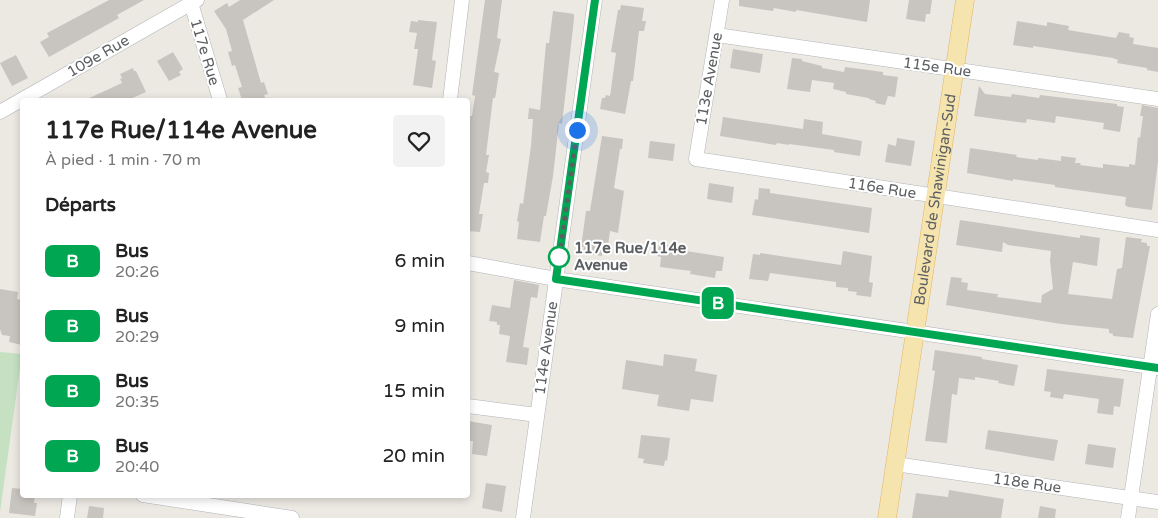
<!DOCTYPE html>
<html lang="fr">
<head>
<meta charset="utf-8">
<style>
	:root { --surface:#fff; --page:#f2f2f2; --text:#222; --muted:#767676 }
	body { margin:0; font-family:"Varela Round",sans-serif; background:var(--page); color:var(--text); height:100vh; display:flex; flex-direction:column; font-size:19px; white-space:nowrap }
	* { box-sizing:border-box; margin:0 }
	p { font-size:16px; color:var(--muted) }
	.icon { flex:none; width:28px; height:28px; fill:none; stroke:currentColor; stroke-width:2; stroke-linecap:round; stroke-linejoin:round }
	.map { position:relative; flex:1; overflow:hidden }
	.panel { position:absolute; left:20px; top:98px; width:450px; height:400px; display:flex; flex-direction:column; background:var(--surface); border-radius:5px; box-shadow:0 2px 8px #0003 }
	.panel>* { flex:none }
	.badge { padding:0 10px; border-radius:8px; font-size:18px; line-height:32px }
	.you { position:absolute; width:25px; height:25px; margin:-12px; border:4px solid #fff; border-radius:50%; background:#1a73e8; box-shadow:0 0 0 8px #1a73e833 }
	.map>.badge { position:absolute; translate:-50% -50%; box-shadow:0 0 0 2px #fff }
	h2 { padding:0 25px; font-size:19px; line-height:45px }
	.round { display:grid; place-items:center; flex:none; width:52px; height:52px; border-radius:5px; background:var(--page) }
	.head { display:flex; align-items:center; justify-content:space-between; height:85px; padding:0 25px }
	h1 { font-size:24px; font-weight:700; line-height:38px }
	ul { padding:0; list-style:none }
	li { display:flex; align-items:center; gap:15px; height:65px; padding:0 25px }
	li div { flex:1 }
	li b { display:block; font-size:19px }
	li em { font-style:normal }
	li .badge { min-width:55px; font-weight:700; text-align:center }
	.map>svg:first-child { display:block }
</style>
</head>
<body>
<div class="map">
<svg width="1158" height="518" viewBox="0 0 1158 518">
	<rect width="100%" height="100%" fill="#ece9e3"/>
	<path fill="#c5e1c2" d="M0,352L22,354L0,512Z"/>
	<g fill="#c8c4bf">
		<path d="M109,0H144L117,15L119,18L49,57L40,42L49,37L47,33Z"/>
		<path d="M240,0H274L243,20L261,83L264,82L268,94L264,95L266,100H242L238,88L242,87L235,65L232,66L228,52L232,51L226,29L214,11L227,3L229,7Z"/>
		<path d="M485,0H502L497,38L501,39L494,72L499,73L496,93L495,98H493L486,155H489L486,172L489,173L488,183H484L479,214H483L480,232L468,231V116H472L475,96L472,95Z"/>
		<path d="M739,0H870L867,22L796,10V12L774,8L773,11L739,6Z"/>
		<path d="M909,0H932L930,14H926L925,22L906,19Z"/>
		<path d="M621,5L644,8L642,21H646L644,31H639L633,81H631L625,114L600,109L602,98H605L606,95L610,96L616,53L611,52L618,10H620Z"/>
		<path d="M553,11L574,14V19L562,124L559,123L553,176L546,216H544L540,242L517,239L519,222L517,221L520,203L523,204L531,146L533,119H528L529,108L540,110L546,43H549Z"/>
		<path d="M418,20L437,22L432,60L436,61L432,88L413,85L418,49H414L417,33L409,32L411,21L418,22Z"/>
		<path d="M1017,21L1047,26V22L1069,26L1068,30L1116,38L1119,32L1130,34L1129,37L1134,38L1133,44L1158,48V72L1147,70V68L1117,63L1118,60L1113,58L1033,46V48L1013,45Z"/>
		<path d="M733,49L763,54L760,73L730,68Z"/>
		<path d="M173,52L183,69L179,72L181,75L169,81L157,61Z"/>
		<path d="M16,55L28,78L12,86L0,63Z"/>
		<path d="M792,58L802,59V61L822,66V68L844,72L845,67L883,72V75L898,77L895,97L888,96L885,105L875,103L876,101L869,99V98L846,94V92L833,89L834,83L812,80L810,92L787,89Z"/>
		<path d="M133,68L134,71H136L146,92L128,100H85L122,83L120,79L122,78L120,74Z"/>
		<path d="M979,86L985,94L1011,97L1012,94L1039,98L1040,95L1117,104V106L1124,107L1120,132L1103,129L1104,123L1056,116L1055,123L1027,119L1026,123L974,116Z"/>
		<path d="M1142,105L1158,108V162L1152,210L1128,207L1125,205L1126,197L1055,187V185L1013,179V181L967,173L970,148L1017,155L1016,157L1038,160V158L1061,161V156L1076,158L1075,163H1081L1080,165L1103,168V164L1129,167V164L1135,165L1138,137L1140,138L1143,116H1140Z"/>
		<path d="M723,117L803,129L804,119L823,122L822,134L862,141L860,156L834,152V150L789,144V145L777,143L776,145L720,136Z"/>
		<path d="M602,136L623,139L622,149H620L614,188L624,191L618,233L610,231L607,253L602,252V256L583,253L584,247H581L586,211H590Z"/>
		<path d="M897,138L915,141L911,166L885,162L888,144L896,146Z"/>
		<path d="M650,141L675,144L673,161L648,158Z"/>
		<path d="M709,183L734,187L732,203L707,199Z"/>
		<path d="M759,188L770,189V193L872,208L869,233L752,215L755,199L758,200Z"/>
		<path d="M960,220L1080,238V235L1100,238L1097,266L1073,262L1068,294L1112,299L1117,269L1122,268L1126,237L1142,239L1141,242L1147,243V246H1150L1133,338L1113,336V334L1109,333V329L1061,324L946,305L951,277L962,278L961,282L968,283L967,290L996,294H998L997,297L1041,303L1042,295L1053,289L1050,261L1051,251L1008,245L1003,242L1002,252L956,245Z"/>
		<path d="M659,244L680,247V250L724,257L722,271H716L715,278L690,274L691,271L660,267L661,257L657,256Z"/>
		<path d="M843,251L872,256L869,282L873,283L871,297L856,295L857,292L848,291V288L836,287V282L770,273L768,281L749,279L753,254L760,255V253L841,265Z"/>
		<path d="M514,280L539,285L537,298L531,297L523,347L529,348L527,365L506,362L510,336L499,334L500,325H497V322L489,321L492,305L510,308Z"/>
		<path d="M0,289L18,292L17,299L22,300V345L9,342L10,336L2,335L0,329Z"/>
		<path d="M935,350L982,357V359L1018,365L1014,386L998,383L999,381L975,377V380L959,378L957,395L952,394L947,443L925,441L935,371L932,370Z"/>
		<path d="M664,354L697,359L695,371L717,375L713,402L691,399L689,411L657,406L659,395L622,389L626,360L663,366Z"/>
		<path d="M1047,369L1124,379L1120,407L1114,406L1113,415L1097,413L1099,399L1064,394L1063,399L1050,397L1051,392L1044,391Z"/>
		<path d="M468,421L492,425L487,456L472,454L473,441H468Z"/>
		<path d="M988,430L1058,440L1054,461L985,449Z"/>
		<path d="M641,435L670,438L667,461L665,460L664,466L643,463L644,459L638,458Z"/>
		<path d="M1088,444L1116,448L1113,468L1085,464Z"/>
		<path d="M486,483L506,486L502,512L482,508Z"/>
		<path d="M12,488L22,489V495H35L34,503H37L35,516L9,513Z"/>
		<path d="M949,490L1004,499L1001,518H912L916,493L948,497Z"/>
		<path d="M89,506L104,508L103,518H87Z"/>
		<path d="M1040,506L1056,509L1055,518H1038Z"/>
	</g>
	<g fill="none" stroke-linecap="round" stroke-linejoin="round">
		<g stroke="#b0b4b7" stroke-width="15">
			<g id="minor">
				<path d="M722,0L696,159L1158,230"/>
				<path d="M191,3L220,100"/>
				<path d="M717,35L1158,99"/>
				<path d="M450,100L462,0"/>
				<path d="M0,112L197,0"/>
				<path d="M468,263L556,279L1158,368"/>
				<path d="M468,406L537,415"/>
				<path d="M895,464L1158,502"/>
				<path d="M143,495L292,518"/>
				<path d="M67,518L70,495"/>
				<path d="M523,518L595,0"/>
				<path d="M1128,518L1158,314"/>
			</g>
		</g>
		<g stroke="#e2b466" stroke-width="19">
			<g id="major">
				<path id="s1" d="M887,518L965,0"/>
			</g>
		</g>
		<use href="#minor" stroke="#fff" stroke-width="14"/>
		<use href="#major" stroke="#f6e4ae" stroke-width="18"/>
	</g>
	<g fill="none" stroke-linecap="round" stroke-linejoin="round">
		<g stroke="#fff" stroke-width="11">
			<path id="line" d="M595,0L556,279L1158,368"/>
		</g>
		<use href="#line" stroke="#00a651" stroke-width="8"/>
		<path stroke="#5b5f62" stroke-width="5" stroke-dasharray="0 9" d="M559,257V260L577,130"/>
	</g>
	<circle fill="#fff" stroke="#00a651" stroke-width="2.5" cx="559" cy="257" r="10"/>
	<g text-anchor="middle" dominant-baseline="central" stroke-width="4" stroke-linejoin="round" paint-order="stroke">
		<g font-size="15" fill="#5b5f62" stroke="#fff">
			<text transform="translate(205 52) rotate(73)">117e Rue</text>
			<text transform="translate(98 56) rotate(-30)">109e Rue</text>
			<text transform="translate(937 67) rotate(8)">115e Rue</text>
			<text transform="translate(709 79) rotate(-80)">113e Avenue</text>
			<text transform="translate(882 188) rotate(9)">116e Rue</text>
			<text stroke="none"><textPath href="#s1" startOffset="322">Boulevard de Shawinigan-Sud</textPath></text>
			<text transform="translate(546 348) rotate(-82)">114e Avenue</text>
			<text transform="translate(1027 483) rotate(8)">118e Rue</text>
		</g>
		<g font-size="15" font-weight="bold" fill="#5b5f62" stroke="#fff" text-anchor="start">
			<text x="574" y="248">117e Rue/114e<tspan x="574" dy="17">Avenue</tspan></text>
		</g>
	</g>
</svg>
<div class="you" style="left:577px;top:130px"></div>
<b class="badge" style="left:718px;top:303px;background:#00a651;color:#fff">B</b>
<section class="panel">
<div class="head"><div><h1>117e Rue/114e Avenue</h1><p>À pied · 1 min · 70 m</p></div><a class="round"><svg class="icon" aria-label="heart" viewBox="0 0 24 24"><path d="M12 20l-8-8c-3-5 5-10 8-4 3-6 11-1 8 4z"/></svg></a></div>
<h2>Départs</h2>
<ul>
<li><span class="badge" style="background:#00a651;color:#fff">B</span><div><b>Bus</b><p>20:26</p></div><em>6 min</em></li>
<li><span class="badge" style="background:#00a651;color:#fff">B</span><div><b>Bus</b><p>20:29</p></div><em>9 min</em></li>
<li><span class="badge" style="background:#00a651;color:#fff">B</span><div><b>Bus</b><p>20:35</p></div><em>15 min</em></li>
<li><span class="badge" style="background:#00a651;color:#fff">B</span><div><b>Bus</b><p>20:40</p></div><em>20 min</em></li>
</ul>
</section>
</div>
</body>
</html>
